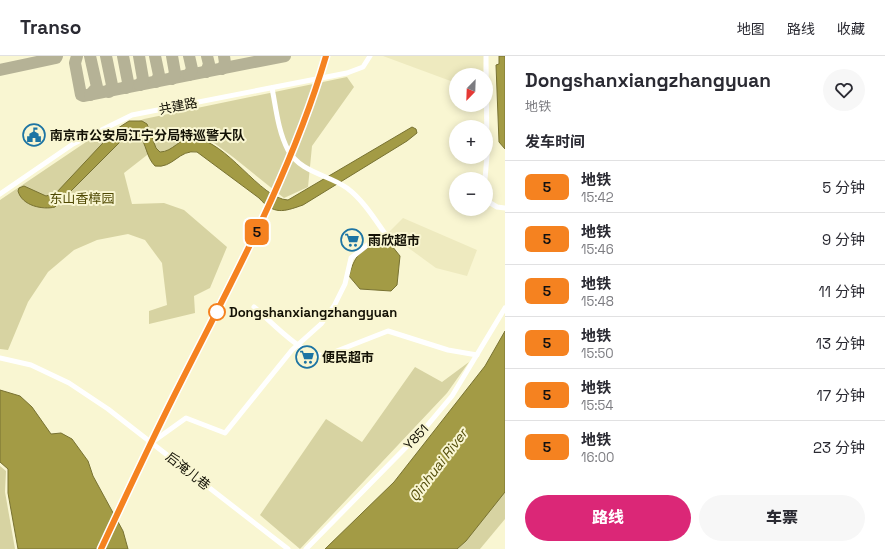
<!DOCTYPE html>
<html lang="zh">
<head>
<meta charset="utf-8">
<style>
	:root { --surface:#fff; --page:#f7f7f7; --text:#2b2b33; --muted:#7c7c81; --line:#e1e1e2; --accent:#db2777 }
	body { margin:0; font-family:"Space Grotesk","Noto Sans SC",sans-serif; background:var(--page); color:var(--text); height:100vh; display:flex; flex-direction:column; font-size:15px; white-space:nowrap }
	* { box-sizing:border-box; margin:0 }
	p { font-size:13px; color:var(--muted) }
	.icon { flex:none; width:22px; height:22px; fill:none; stroke:currentColor; stroke-width:2; stroke-linecap:round; stroke-linejoin:round }
	.map { position:relative; flex:1; overflow:hidden }
	.sheet { display:flex; flex-direction:column; background:var(--surface); width:380px }
	.sheet>* { flex:none }
	.badge { padding:0 8px; border-radius:6px; font-size:14px; line-height:26px }
	.needle { width:26px; rotate:203deg }
	.buttons { position:absolute; left:449px; top:12px; display:grid; gap:8px }
	.buttons a { display:grid; place-items:center; width:44px; height:44px; border-radius:50%; background:var(--surface); box-shadow:0 2px 10px #0003; font-size:20px }
	.map>.badge { position:absolute; translate:-50% -50%; box-shadow:0 0 0 2px #fff }
	h2 { padding:0 20px; font-size:15px; line-height:36px }
	.round { display:grid; place-items:center; flex:none; width:42px; height:42px; border-radius:21px; background:var(--page) }
	.headline { display:flex; align-items:center; justify-content:space-between; height:68px; padding:0 20px }
	h1 { font-size:19px; font-weight:800; line-height:30px }
	.cta { display:flex; gap:8px; margin-top:auto; padding:8px 20px }
	.cta a { flex:1; height:46px; border-radius:24px; background:var(--accent); color:#fff; font-size:16px; font-weight:800; line-height:46px; text-align:center }
	.cta a+a { background:var(--page); color:var(--text) }
	ul { padding:0; list-style:none }
	li { display:flex; align-items:center; gap:12px; height:52px; padding:0 20px; border-top:1px solid var(--line) }
	li div { flex:1 }
	li b { display:block; font-size:15px }
	li em { font-style:normal }
	li .badge { min-width:44px; font-weight:700; text-align:center }
	header { display:flex; align-items:center; gap:24px; box-sizing:border-box; height:56px; padding:0 20px; background:var(--surface); border-bottom:1px solid var(--line) }
	header strong { font-size:19px }
	nav { display:flex; gap:22px; margin-inline-start:auto; font-size:14px }
	main { display:flex; flex:1; min-height:0 }
	.map>svg:first-child { display:block }
</style>
</head>
<body>
<header>
<strong>Transo</strong>
<nav><a>地图</a><a>路线</a><a>收藏</a></nav>
</header>
<main>
<div class="map">
<svg width="505" height="493" viewBox="0 0 505 493">
	<rect width="100%" height="100%" fill="#f9f6d2"/>
	<g fill="#eeeabf">
		<path d="M383,0H484L483,19H456V27Z"/>
		<path d="M403,162L477,194L467,220L436,212L388,177Z"/>
	</g>
	<g fill="#d7d3a2">
		<path d="M347,21L354,31L312,90L308,131L284,142L233,101L195,73L166,100L156,92L124,117L132,148L164,147L184,154L227,191L210,232L194,240L195,257L149,268V255L167,249L162,207L145,184L128,178L97,184L74,194L48,216L28,246L8,294L0,293V144L89,84L144,63Z"/>
		<path d="M469,306L447,337L300,493L260,459L326,363L362,386L415,311L442,326Z"/>
		<path d="M0,410L6,415L5,436L15,493H0Z"/>
		<path d="M505,431V463L480,493H453Z"/>
	</g>
	<g fill="#a39b45" stroke="#787232">
		<path d="M499,0H505V93L499,86L496,9L499,8Z"/>
		<path d="M129,65H142L147,68L156,92L160,96C173,96 180,81 193,82C227,84 260,143 288,144L412,71L416,73L417,77L407,85L303,149C283,156 274,159 259,142L197,96C179,93 173,113 155,110C146,101 147,89 139,79L132,78L121,85L55,151C43,154 22,150 18,135L19,132L24,130L46,140L56,137L115,74Z"/>
		<path d="M388,185L400,200L397,229L391,235L360,233L349,220C356,195 363,192 388,185Z"/>
		<path d="M505,275V436L466,485L457,493H325L394,426L485,310Z"/>
		<path d="M0,334L20,340L32,351L51,378L61,377L72,383L88,405L93,420L123,475L128,493H18L8,437V413L0,406Z"/>
	</g>
	<g fill="none" stroke-linecap="round" stroke-linejoin="round">
		<g stroke="#b5b296" stroke-width="12">
			<path d="M77,0L75,7L81,39L83,40L285,0"/>
			<path d="M90,0L97,31L90,39"/>
			<path d="M106,0L112,29L109,36"/>
			<path d="M123,0L128,26L126,32"/>
			<path d="M139,0L143,23L140,29"/>
			<path d="M155,0L159,19L156,26"/>
			<path d="M222,13L225,7L224,0"/>
			<path d="M0,14L56,2L57,0"/>
			<path d="M206,16L209,8L207,0"/>
			<path d="M189,19L192,13L189,0"/>
			<path d="M172,23L175,17L172,0"/>
		</g>
		<g stroke="#fff" stroke-width="5">
			<path d="M485,123L487,100L486,0"/>
			<path d="M0,138L73,88L132,59L347,17L363,11L370,0"/>
			<path d="M486,141L487,145L497,151L505,152"/>
			<path d="M254,251C273,267 299,297 324,300L388,275L448,294L477,299"/>
			<path d="M0,302L31,309L69,327L108,353L288,493"/>
			<path d="M151,387L186,362L225,377L292,294L321,268L334,250L345,228L351,202L370,187L386,179C374,162 363,144 347,132C327,118 301,117 288,94C278,75 276,52 272,32"/>
			<path d="M306,493L426,371L452,340L505,252"/>
		</g>
	</g>
	<g fill="none" stroke-linecap="round" stroke-linejoin="round">
		<g stroke="#fff" stroke-width="9">
			<path id="line" d="M101,493C127,437 153,381 181,326C235,219 292,115 326,0"/>
		</g>
		<use href="#line" stroke="#f58220" stroke-width="6"/>
	</g>
	<defs>
		<g id="civic-ring" transform="scale(1.15)"><circle r="9.5" fill="#f9f6d2" stroke="#1d74a3" stroke-width="1.5"/><path d="M-.6-6.5H3V-4.5H.6V-3L4-1V1h2V6H-6V1h2V-1L-.6-3ZM-1.2 2.5V6h2.4V2.5Z" fill="#1d74a3"/></g>
		<g id="supermarket-ring" transform="scale(1.15)"><circle r="9.5" fill="#f9f6d2" stroke="#1d74a3" stroke-width="1.5"/><path d="M-6-5.5h2.5l.6 2H6L4.5 2H-2.5L-4.4-4H-6ZM-1.5 3.2a1.3 1.3 0 1 0 .1 0ZM3 3.2a1.3 1.3 0 1 0 .1 0Z" fill="#1d74a3"/></g>
	</defs>
	<g fill-rule="evenodd">
		<use href="#civic-ring" x="34" y="79"/>
		<use href="#supermarket-ring" x="352" y="184"/>
		<use href="#supermarket-ring" x="307" y="301"/>
	</g>
	<circle fill="#fff" stroke="#f58220" stroke-width="2" cx="217" cy="256" r="8"/>
	<g text-anchor="middle" dominant-baseline="central" stroke-width="4" stroke-linejoin="round" paint-order="stroke">
		<g font-size="13" fill="#131105" stroke="#f9f6d2">
			<text transform="translate(178 50) rotate(-11)">共建路</text>
			<text transform="translate(416 381) rotate(-46)">Y851</text>
			<text transform="translate(188 415) rotate(38)">后淹儿巷</text>
		</g>
		<g font-size="13" font-weight="bold" fill="#131105" stroke="#f9f6d2" text-anchor="start">
			<text x="50" y="79">南京市公安局江宁分局特巡警大队</text>
			<text x="368" y="184">雨欣超市</text>
			<text x="322" y="301">便民超市</text>
		</g>
		<g font-size="13" fill="#4f4903" stroke="#f9f6d2">
			<text x="82" y="142">东山香樟园</text>
		</g>
		<g font-size="13" font-weight="bold" fill="#131105" stroke="#f9f6d2" text-anchor="start">
			<text x="229" y="256">Dongshanxiangzhangyuan</text>
		</g>
		<g font-size="14" font-style="italic" fill="#544e0b" stroke="#f9f6d2">
			<text transform="translate(438 409) rotate(-53)">Qinhuai River</text>
		</g>
	</g>
</svg>
<div class="buttons">
<a><svg class="needle" viewBox="-14 -14 28 28"><path d="M0-13l5 13h-10z" fill="#e53935"/><path d="M0 13l5-13h-10z" fill="#7c7c81"/></svg></a>
<a>+</a>
<a>−</a>
</div>
<b class="badge" style="left:257px;top:176px;background:#f58220;color:#111">5</b>
</div>
<section class="sheet">
<div class="headline"><div><h1>Dongshanxiangzhangyuan</h1><p>地铁</p></div><a class="round"><svg class="icon" aria-label="heart" viewBox="0 0 24 24"><path d="M12 20l-8-8c-3-5 5-10 8-4 3-6 11-1 8 4z"/></svg></a></div>
<h2>发车时间</h2>
<ul>
<li><span class="badge" style="background:#f58220;color:#111">5</span><div><b>地铁</b><p>15:42</p></div><em>5 分钟</em></li>
<li><span class="badge" style="background:#f58220;color:#111">5</span><div><b>地铁</b><p>15:46</p></div><em>9 分钟</em></li>
<li><span class="badge" style="background:#f58220;color:#111">5</span><div><b>地铁</b><p>15:48</p></div><em>11 分钟</em></li>
<li><span class="badge" style="background:#f58220;color:#111">5</span><div><b>地铁</b><p>15:50</p></div><em>13 分钟</em></li>
<li><span class="badge" style="background:#f58220;color:#111">5</span><div><b>地铁</b><p>15:54</p></div><em>17 分钟</em></li>
<li><span class="badge" style="background:#f58220;color:#111">5</span><div><b>地铁</b><p>16:00</p></div><em>23 分钟</em></li>
</ul>
<div class="cta"><a>路线</a><a>车票</a></div>
</section>
</main>
</body>
</html>
